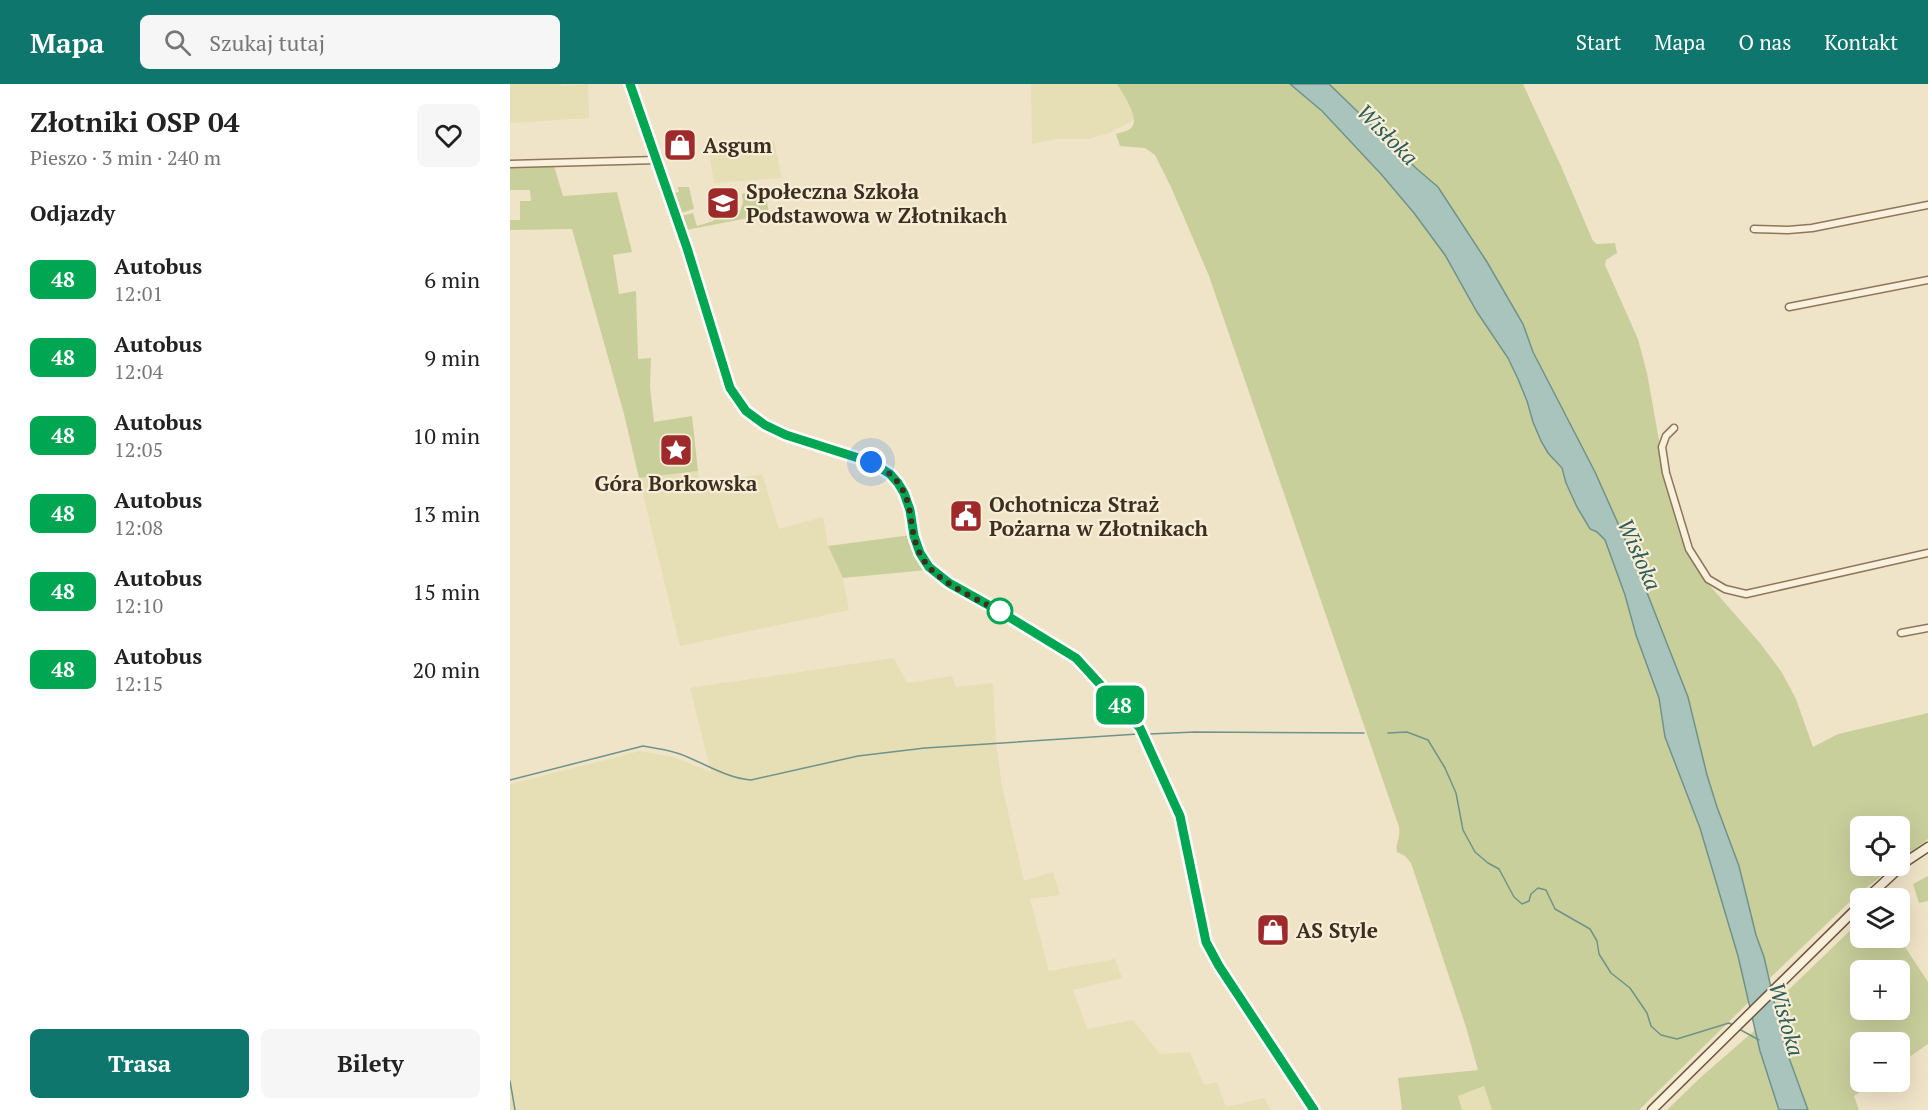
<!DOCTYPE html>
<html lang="pl">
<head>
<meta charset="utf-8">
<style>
	:root { --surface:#fff; --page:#f6f6f6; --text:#222; --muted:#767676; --accent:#0f766e }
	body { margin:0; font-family:"PT Serif",serif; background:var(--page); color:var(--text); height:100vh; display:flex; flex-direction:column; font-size:22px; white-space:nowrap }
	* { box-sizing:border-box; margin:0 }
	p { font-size:20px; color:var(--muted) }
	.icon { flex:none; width:33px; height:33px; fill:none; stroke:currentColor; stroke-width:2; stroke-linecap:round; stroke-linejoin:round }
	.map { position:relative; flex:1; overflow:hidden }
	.side { display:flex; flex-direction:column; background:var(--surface); width:510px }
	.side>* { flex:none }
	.badge { padding:0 12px; border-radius:9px; font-size:21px; line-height:39px }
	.tools { position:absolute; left:1340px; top:732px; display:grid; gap:12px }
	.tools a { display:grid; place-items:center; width:60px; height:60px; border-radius:9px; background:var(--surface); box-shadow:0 6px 24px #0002; font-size:30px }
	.you { position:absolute; width:30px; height:30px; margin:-15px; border:4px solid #fff; border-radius:50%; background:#1a73e8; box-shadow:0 0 0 9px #1a73e833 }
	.map>.badge { position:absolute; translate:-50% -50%; box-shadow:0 0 0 3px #fff }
	h2 { padding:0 30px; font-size:22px; line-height:54px }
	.round { display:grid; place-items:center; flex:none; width:63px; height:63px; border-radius:9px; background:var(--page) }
	.headline { display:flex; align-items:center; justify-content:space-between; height:102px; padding:0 30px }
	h1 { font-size:28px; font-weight:800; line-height:45px }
	.button { display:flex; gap:12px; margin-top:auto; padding:12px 30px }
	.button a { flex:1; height:69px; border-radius:9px; background:var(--accent); color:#fff; font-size:24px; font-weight:800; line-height:69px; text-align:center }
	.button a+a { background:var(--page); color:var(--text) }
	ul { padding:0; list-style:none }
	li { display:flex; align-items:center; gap:18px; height:78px; padding:0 30px }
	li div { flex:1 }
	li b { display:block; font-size:22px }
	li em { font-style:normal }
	li .badge { min-width:66px; font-weight:700; text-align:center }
	header { display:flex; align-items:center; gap:36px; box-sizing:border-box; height:84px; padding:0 30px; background:var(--accent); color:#fff }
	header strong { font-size:28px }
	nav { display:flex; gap:33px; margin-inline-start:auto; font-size:21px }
	.search { width:420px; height:54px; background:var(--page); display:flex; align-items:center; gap:15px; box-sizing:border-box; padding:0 21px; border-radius:9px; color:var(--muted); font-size:22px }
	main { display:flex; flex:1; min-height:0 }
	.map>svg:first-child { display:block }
</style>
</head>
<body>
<header>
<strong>Mapa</strong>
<div class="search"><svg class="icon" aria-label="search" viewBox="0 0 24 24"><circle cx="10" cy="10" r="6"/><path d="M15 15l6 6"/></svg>Szukaj tutaj</div>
<nav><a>Start</a><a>Mapa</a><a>O nas</a><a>Kontakt</a></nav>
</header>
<main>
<section class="side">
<div class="headline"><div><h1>Złotniki OSP 04</h1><p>Pieszo · 3 min · 240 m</p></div><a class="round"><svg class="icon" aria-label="heart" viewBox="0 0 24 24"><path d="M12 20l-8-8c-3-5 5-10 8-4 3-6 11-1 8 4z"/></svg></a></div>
<h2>Odjazdy</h2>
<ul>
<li><span class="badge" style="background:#00a651;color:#fff">48</span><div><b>Autobus</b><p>12:01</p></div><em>6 min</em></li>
<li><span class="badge" style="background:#00a651;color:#fff">48</span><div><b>Autobus</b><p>12:04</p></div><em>9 min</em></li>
<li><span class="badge" style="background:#00a651;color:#fff">48</span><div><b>Autobus</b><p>12:05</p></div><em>10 min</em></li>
<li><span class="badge" style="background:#00a651;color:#fff">48</span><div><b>Autobus</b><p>12:08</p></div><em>13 min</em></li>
<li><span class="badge" style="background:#00a651;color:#fff">48</span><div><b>Autobus</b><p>12:10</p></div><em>15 min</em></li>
<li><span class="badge" style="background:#00a651;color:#fff">48</span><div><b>Autobus</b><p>12:15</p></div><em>20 min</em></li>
</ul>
<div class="button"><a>Trasa</a><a>Bilety</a></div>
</section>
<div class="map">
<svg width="1418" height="1026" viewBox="0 0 1418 1026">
	<rect width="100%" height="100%" fill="#f0e4c8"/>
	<g fill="#e6deb5">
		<path d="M0,0H51V2L78,0L79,34L0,39Z"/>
		<path d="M521,0H607L623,28L624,36L599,49L578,55H546L522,60Z"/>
		<path d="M264,57L272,94L204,99L199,67Z"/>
		<path d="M188,387L190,401L252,390L269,445L313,433L318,462L333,494L339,526L170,562L129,394Z"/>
		<path d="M384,574L397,599L442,592L446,603L483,599L486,659L492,702L514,797L543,788L550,811L520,815L539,887L605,875L612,894L563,906L577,945L623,936L650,970L680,968L694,1001L707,998L716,1023L754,1014L761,1026H0V700L130,667L163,673L201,688L180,604Z"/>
		<path d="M974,1002L982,1026H952L948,1012Z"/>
	</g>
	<g fill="#c9cf9b" fill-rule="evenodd">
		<path d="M607,0H780L812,27L871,90L904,129L935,171L967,228L998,274L1008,295L1017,317L1023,338L1031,357L1038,369L1052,383L1056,400L1067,423L1080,445L1087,448L1095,456L1115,511L1126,551L1149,614L1155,653L1190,744L1228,872L1239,918L1129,1026H982L974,1002L948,1012L952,1026H892L888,994L968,986L956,943L901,779L895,772L887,768C885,759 891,754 889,743L699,192L661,103L645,71L635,64L610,62L606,50C612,48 621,47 623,41C628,31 612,9 607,0Z"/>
		<path d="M819,0H1013L1051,82L1083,157L1087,160L1105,159L1107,169L1096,176L1095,181L1128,255L1137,289L1154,384L1179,465L1194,495L1250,559L1271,587L1286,615L1303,663L1328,650L1418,629V755L1389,777V742H1350V782H1384L1347,811L1260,894L1246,851L1229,782L1207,723L1197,691L1178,613L1102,425L1085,388L1023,268L1013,240L977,178L928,103L907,85Z"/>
		<path d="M44,82L53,112L107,108L122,168L103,171L109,210L126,207L128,275L141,274L140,303L144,338L182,332L188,387L129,394L114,330L62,145L0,146V136H10V117H21L20,106H0V83Z"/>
		<path d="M168,103H179L184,125L171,129L164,109L169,108Z"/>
		<path d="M255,105L259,130L176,146L172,132L183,129L187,142L203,137L205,134L203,128L206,125L204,118L218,116V130H229L233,119L232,110Z"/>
		<path d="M401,451L417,486L333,494L318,462Z"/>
		<path d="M1418,792V817L1409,819L1403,800Z"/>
		<path d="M1350,837V854H1389L1418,898V960L1389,980V958H1350V998H1365L1344,1012L1349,1026H1298L1278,974L1265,919ZM1350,886H1389V926H1350Z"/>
		<path d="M1245,946L1250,967L1269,1026H1157L1191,993Z"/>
	</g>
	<path fill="#a9c4bc" stroke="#6f938a" stroke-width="1.5" d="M780,0H819L907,85L928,103L977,178L1013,240L1023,268L1085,388L1123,473L1178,613L1197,691L1207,723L1229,782L1246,851L1254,873L1274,960L1298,1026H1269L1250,967L1228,872L1190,744L1155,653L1149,614L1126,551L1115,511L1095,456L1087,448L1080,445L1067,423L1056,399L1052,384L1038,369L1031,357L1023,338L1017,317L1008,295L998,274L967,228L935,171L904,129L871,90L812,27Z"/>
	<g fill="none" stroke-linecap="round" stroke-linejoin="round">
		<g stroke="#6f938a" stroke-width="1.5">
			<path d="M878,649L897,648L918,656L935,684L946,709L953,746L965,768L978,779L989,785L1004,813L1012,820L1019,817L1021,810L1028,804L1036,806L1045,825L1080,845L1087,857L1089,870L1101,889L1120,904L1137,929L1141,942L1151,951L1167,955L1219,939L1223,941"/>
			<path d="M639,650L685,648L854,649"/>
			<path d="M0,696L133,662C146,664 158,666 170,670C194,679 216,694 241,696L348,672L415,664L628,650"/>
			<path d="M1229,945L1249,956"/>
			<path d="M0,997L5,1026"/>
		</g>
		<g stroke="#8d765c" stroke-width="9">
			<g id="street">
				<path d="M0,80L147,76"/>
				<path d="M1244,145L1278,146L1302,144L1418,121"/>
				<path d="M1279,223L1418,196"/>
				<path d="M1164,344L1156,352L1152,363L1156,389L1179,465L1198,495L1215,505L1236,510L1418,469"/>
				<path d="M1391,549L1418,544"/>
			</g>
		</g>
		<g stroke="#6f573f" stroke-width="11">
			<g id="secondary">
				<path d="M120,0L177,164L220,304L236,327L255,341L276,351L361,378L380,390L389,399L394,409L400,426L404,452L410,469L419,483L439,499L491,528L566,574L630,644L670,732L696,858L709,882L803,1026"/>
				<path d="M1357,814L1397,777L1418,763"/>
				<path d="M1142,1026L1350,821"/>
			</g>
		</g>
		<use href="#street" stroke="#faf1dc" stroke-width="6"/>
		<use href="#secondary" stroke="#faf1dc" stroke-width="8"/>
	</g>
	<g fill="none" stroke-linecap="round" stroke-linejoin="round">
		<g stroke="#fff" stroke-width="14">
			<path id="line" d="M120,0L177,164L220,304L236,327L255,341L276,351L361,378L380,390L388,399L394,409L400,426L404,452L410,469L419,483L439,499L491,528L566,574L630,644L670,732L696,858L709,882L804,1026"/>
		</g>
		<use href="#line" stroke="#00a651" stroke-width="9"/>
		<path stroke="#3d2e20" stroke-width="6" stroke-dasharray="0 10.8" d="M361,378C418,406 388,446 418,482C433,500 473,519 490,527"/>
	</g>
	<defs>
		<g id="shop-square" transform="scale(1.725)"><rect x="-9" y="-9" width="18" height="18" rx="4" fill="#9e2a2b" stroke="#f7eed8"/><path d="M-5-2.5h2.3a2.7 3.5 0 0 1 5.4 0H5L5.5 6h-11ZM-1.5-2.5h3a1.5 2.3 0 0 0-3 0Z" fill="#fff"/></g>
		<g id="school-square" transform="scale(1.725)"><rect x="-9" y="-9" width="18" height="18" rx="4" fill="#9e2a2b" stroke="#f7eed8"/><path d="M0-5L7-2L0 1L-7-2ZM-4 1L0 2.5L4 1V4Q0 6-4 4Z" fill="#fff"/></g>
		<g id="sight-square" transform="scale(1.725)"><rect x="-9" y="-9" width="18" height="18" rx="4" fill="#9e2a2b" stroke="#f7eed8"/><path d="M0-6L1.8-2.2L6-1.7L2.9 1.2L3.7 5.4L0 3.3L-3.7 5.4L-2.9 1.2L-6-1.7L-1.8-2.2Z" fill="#fff"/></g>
		<g id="civic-square" transform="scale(1.725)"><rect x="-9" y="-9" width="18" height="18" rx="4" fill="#9e2a2b" stroke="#f7eed8"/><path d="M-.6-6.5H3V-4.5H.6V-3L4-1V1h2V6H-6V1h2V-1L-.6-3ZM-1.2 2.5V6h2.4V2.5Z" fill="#fff"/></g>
	</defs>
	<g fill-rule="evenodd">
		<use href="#shop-square" x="170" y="61"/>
		<use href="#school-square" x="213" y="119"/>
		<use href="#sight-square" x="166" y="366"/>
		<use href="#civic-square" x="456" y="432"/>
		<use href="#shop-square" x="763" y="846"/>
	</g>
	<circle fill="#fff" stroke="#00a651" stroke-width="3" cx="490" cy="527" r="12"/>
	<g text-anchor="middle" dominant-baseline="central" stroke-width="4.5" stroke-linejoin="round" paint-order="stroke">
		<g font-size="21" font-weight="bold" fill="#3d2e20" stroke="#f7eed8" text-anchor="start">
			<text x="193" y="61">Asgum</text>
			<text x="236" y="107">Społeczna Szkoła<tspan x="236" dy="24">Podstawowa w Złotnikach</tspan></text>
			<text x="166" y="399" text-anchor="middle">Góra Borkowska</text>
			<text x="479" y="420">Ochotnicza Straż<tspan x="479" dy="24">Pożarna w Złotnikach</tspan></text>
			<text x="786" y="846">AS Style</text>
		</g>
		<g font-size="22" font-style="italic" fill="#2f5d5a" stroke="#f7eed8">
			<text transform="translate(878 50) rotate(45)">Wisłoka</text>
			<text transform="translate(1130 470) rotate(66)">Wisłoka</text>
			<text transform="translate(1277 935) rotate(74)">Wisłoka</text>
		</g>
	</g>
</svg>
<div class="tools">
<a><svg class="icon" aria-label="locate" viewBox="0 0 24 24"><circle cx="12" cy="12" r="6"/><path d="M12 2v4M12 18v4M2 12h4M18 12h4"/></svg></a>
<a><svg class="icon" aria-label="layers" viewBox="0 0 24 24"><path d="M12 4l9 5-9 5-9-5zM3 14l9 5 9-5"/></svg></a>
<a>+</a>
<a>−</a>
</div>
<div class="you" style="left:361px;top:378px"></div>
<b class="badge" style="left:610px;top:621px;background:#00a651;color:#fff">48</b>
</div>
</main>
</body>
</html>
